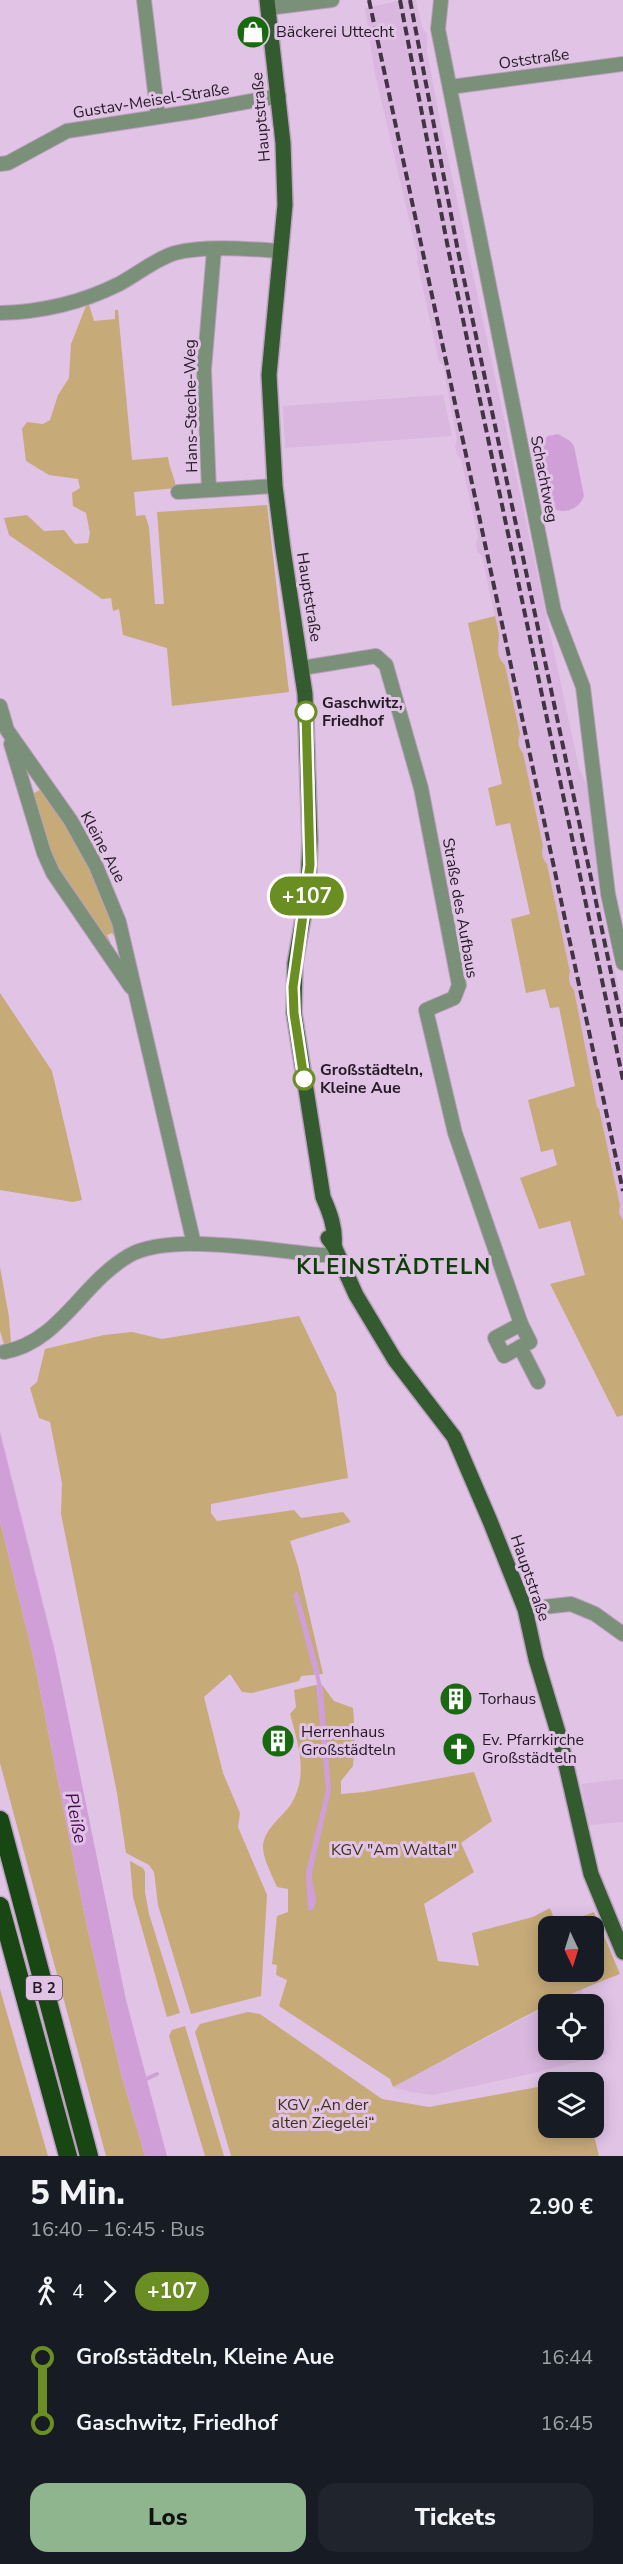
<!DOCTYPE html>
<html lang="de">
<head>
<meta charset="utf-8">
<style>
	:root { --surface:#171b24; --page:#20242c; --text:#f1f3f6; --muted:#9ea1a6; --accent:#8fb58e }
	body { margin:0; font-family:"Nunito Sans",sans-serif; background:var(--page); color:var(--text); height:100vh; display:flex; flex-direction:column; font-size:22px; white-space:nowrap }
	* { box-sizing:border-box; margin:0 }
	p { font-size:20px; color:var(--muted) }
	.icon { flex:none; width:33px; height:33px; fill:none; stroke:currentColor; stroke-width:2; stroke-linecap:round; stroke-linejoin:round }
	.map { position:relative; height:2156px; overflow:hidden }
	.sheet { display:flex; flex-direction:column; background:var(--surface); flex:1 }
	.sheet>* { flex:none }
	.badge { padding:0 12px; border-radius:20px; font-size:21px; line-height:39px }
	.needle { width:39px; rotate:176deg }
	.buttons { position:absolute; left:538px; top:1916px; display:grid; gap:12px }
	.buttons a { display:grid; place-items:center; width:66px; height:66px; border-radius:12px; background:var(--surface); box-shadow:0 3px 15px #0003; font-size:30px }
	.map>.badge { position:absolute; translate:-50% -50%; box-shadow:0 0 0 3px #fff }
	.legs { display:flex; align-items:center; gap:9px; height:66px; padding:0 30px; font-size:20px }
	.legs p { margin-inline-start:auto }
	.overview { display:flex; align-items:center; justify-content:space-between; height:102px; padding:0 30px }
	h1 { font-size:33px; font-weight:800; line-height:45px }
	.button { display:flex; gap:12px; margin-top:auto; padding:12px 30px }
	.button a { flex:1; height:69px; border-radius:18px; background:var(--accent); color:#111; font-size:24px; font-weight:800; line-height:69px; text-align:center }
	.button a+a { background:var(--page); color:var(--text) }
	ul { padding:0 30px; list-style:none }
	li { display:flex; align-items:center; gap:21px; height:66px; font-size:22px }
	li i { display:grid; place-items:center; width:9px; height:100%; margin:0 8px; background:currentColor }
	li i::after { content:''; width:15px; height:15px; margin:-8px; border:4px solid; border-radius:50%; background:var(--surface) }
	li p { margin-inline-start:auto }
	li:first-child i { background:linear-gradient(#0000 50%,currentColor 0) }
	li:last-child i { background:linear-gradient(currentColor 50%,#0000 0) }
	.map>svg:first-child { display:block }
</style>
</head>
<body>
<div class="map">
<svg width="623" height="2156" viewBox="0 0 623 2156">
	<rect width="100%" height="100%" fill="#e1c3e6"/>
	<g fill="#dab7df">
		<path d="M403,0H416L422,27L427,35V52L441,125L579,768L586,783L591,805L599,895L623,1010V1220L619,1213L620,1205L599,1110L597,1107L574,990L570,986L568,978L570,972L547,864L543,860L517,740L520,734L505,665L500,661L496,643L499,637L482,556L477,552L476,543L478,537L461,459L457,455L455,446L457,440L443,365L439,362L417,261L418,258L374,69L365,8Z"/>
		<path d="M443,395L452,436L285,448L283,406Z"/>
		<path d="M623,1779V1822L589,1825L581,1784Z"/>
		<path d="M581,1988L587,2004H551Z"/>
		<path d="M549,2005V2049H594V2019L607,2054L530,2074L433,2095L410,2092L393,2087Z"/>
	</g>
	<g fill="#c6aa78" fill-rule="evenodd">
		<path d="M88,301L94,321L115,319V310H118L132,460L168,457C169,468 175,477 176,488L134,492L136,516L145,515L149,527L155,604H164L157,512L267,505L289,692L172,706L167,648L123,635L119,609L113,611L111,598L102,599L9,535L4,518L27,515L44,531L64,530L75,544L88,543L90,533L86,513L73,506L72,493L80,488L78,479L49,475L26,461L22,429L27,422L43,424L50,420L58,395L69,378L71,344Z"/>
		<path d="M495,616C496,622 499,631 499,637C498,647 496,657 505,665L520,734C517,742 518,747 523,753L543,846C541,853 542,858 547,864L570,972C568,979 569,985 574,990L597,1107L599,1109L620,1205L619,1213L623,1220V1415L617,1417L550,1284L585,1275L570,1221L539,1229L520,1178L557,1165L553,1149L541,1152L528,1100L575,1086L559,1007L550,1008L545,989L526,993L511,919L530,914L510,823L496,826L488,788L502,784L468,623Z"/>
		<path d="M44,788C70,827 113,895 117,941L112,933L107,935L111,943L107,942L57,871L30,795Z"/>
		<path d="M0,993L52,1071L82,1200L73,1202L0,1190Z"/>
		<path d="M0,1267L9,1317L11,1343L4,1344L0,1331Z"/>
		<path d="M299,1316L336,1393L348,1478L211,1504V1513L217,1521L294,1510L301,1518L343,1512L351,1522L290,1541L298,1566L323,1674L301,1676L299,1681L252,1693L242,1692L230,1674L204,1697L223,1773L240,1813L238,1827L267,1895L261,1996L191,2014L158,1905L154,1872L149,1865L126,1853L117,1793L61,1514L62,1483L50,1422L39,1418L30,1388L37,1382L45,1349L104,1335L132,1332L162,1339Z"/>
		<path d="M0,1521L34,1660L86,1922L121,2074L145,2156H106L0,1763Z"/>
		<path d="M316,1685H322L334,1701L353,1708L355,1735L353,1766L341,1781V1794L364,1792L474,1772L492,1821L461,1843L474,1872L424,1904L438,1961L479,1966L472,1933L533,1917L550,1908L557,1926L594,1912L620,1974C541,2003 468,2048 393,2087L390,2079L279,2006L287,1980L276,1975L277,1965L272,1964L277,1916L288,1912V1889L277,1887C272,1875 263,1859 263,1847C264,1828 282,1818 291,1804C309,1776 298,1743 290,1714L296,1707L294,1690ZM549,1926H594V1971H549Z"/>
		<path d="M130,1861L143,1868L145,1872V1892L149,1914L180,2013L167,2017L133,1897Z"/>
		<path d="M0,1989L48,2156H0Z"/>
		<path d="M248,2012L260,2014L382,2099L429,2107L549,2085V2127H592L599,2156H231L195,2032L200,2024Z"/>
		<path d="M185,2026L224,2156H205L169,2036L172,2030Z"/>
	</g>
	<g fill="#d09fd8">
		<path d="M558,434L570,441L574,446L584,496C579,510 562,516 549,506L538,452L539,443L548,436Z"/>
		<path d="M0,1432L55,1652L126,2000L167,2156H145L121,2074L86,1922L34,1660L0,1521Z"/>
		<path d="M298,1592L320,1673L314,1674L293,1594Z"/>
		<path d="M316,1685H322L323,1690L331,1790L312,1873C311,1886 320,1898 313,1910H308L306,1872L326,1790Z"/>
	</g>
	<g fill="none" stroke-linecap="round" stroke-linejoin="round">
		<g stroke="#d09fd8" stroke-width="4">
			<path d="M316,1669L320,1688"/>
			<path d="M142,2081L157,2074"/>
		</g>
		<g stroke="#bba1bf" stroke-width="16">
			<g id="minor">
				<path d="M144,0L158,117"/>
				<path d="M441,0L438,29L554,611L583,687L608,894L623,963"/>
				<path d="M268,8L332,0"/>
				<path d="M450,87L623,64"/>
				<path d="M0,164L8,163L67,131L197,111L279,96"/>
				<path d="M0,313C42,312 81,303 119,284C138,274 155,259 175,253C205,245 250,249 280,251"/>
				<path d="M209,490L204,370L214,250"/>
				<path d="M178,492L275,486"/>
				<path d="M302,668L376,656L386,665L421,788L459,985L454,998L426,1010L455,1133L521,1324L530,1342L520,1347L538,1382"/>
				<path d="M0,706L7,730L71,821L96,866L119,922L194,1244"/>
				<path d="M11,744L44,853L53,873L131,987"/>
				<path d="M520,1347L504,1356L495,1338L521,1324"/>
				<path d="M4,1352C60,1342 82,1282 130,1255C173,1232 272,1251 321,1255L337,1254"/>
				<path d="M525,1609L571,1604L595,1614L623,1634"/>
			</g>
		</g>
		<g stroke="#bba1bf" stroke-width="18">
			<g id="major">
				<path d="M267,0L283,143L285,205L269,375L275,486L283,549L305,694L310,840L308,891L295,963L294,1013L323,1197C330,1213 336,1229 334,1246"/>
				<path d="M328,1238L334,1246L356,1295L395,1360L454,1437L490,1521L525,1609L536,1659L560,1739L591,1874L623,1952"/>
			</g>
		</g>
		<g stroke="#bba1bf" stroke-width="21">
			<g id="highway">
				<path d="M0,1820L89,2156"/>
				<path d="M0,1906L68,2156"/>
			</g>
		</g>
		<use href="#minor" stroke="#7b9078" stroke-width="14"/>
		<use href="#major" stroke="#345b2f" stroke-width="15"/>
		<use href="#highway" stroke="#194713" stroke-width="18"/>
		<g stroke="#423444" stroke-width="4" stroke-dasharray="9 4.5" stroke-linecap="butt">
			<path d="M369,0L623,1191"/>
			<path d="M400,0L449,253L623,1080"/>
			<path d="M410,0L458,251L623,1029"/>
		</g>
	</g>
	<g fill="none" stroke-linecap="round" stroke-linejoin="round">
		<g stroke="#fff" stroke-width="14">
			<path id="line-1" d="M304,1079L294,1013L293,987L310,865L306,712"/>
		</g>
		<use href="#line-1" stroke="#6b8e23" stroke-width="9"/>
	</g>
	<defs>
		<g id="shop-disc" transform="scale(1.725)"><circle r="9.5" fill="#186a0e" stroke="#e1c3e6"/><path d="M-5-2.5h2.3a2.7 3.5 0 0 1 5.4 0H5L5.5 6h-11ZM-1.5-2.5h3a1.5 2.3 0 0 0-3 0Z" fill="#fff"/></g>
		<g id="building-disc" transform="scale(1.725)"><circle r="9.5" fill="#186a0e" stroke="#e1c3e6"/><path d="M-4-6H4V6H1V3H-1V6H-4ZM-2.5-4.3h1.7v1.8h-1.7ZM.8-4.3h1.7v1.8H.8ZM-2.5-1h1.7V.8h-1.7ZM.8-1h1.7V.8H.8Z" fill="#fff"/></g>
		<g id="church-disc" transform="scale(1.725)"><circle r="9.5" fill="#186a0e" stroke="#e1c3e6"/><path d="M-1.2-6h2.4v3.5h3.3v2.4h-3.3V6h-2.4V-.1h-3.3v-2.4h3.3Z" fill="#fff"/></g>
	</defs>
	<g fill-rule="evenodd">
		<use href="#shop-disc" x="253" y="32"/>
		<use href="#building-disc" x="456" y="1699"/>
		<use href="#building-disc" x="278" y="1741"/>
		<use href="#church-disc" x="459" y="1749"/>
	</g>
	<g fill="#fff" stroke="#6b8e23" stroke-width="3">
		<circle cx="306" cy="712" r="10"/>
		<circle cx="304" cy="1079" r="10"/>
	</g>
	<g text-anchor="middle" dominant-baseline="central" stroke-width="6" stroke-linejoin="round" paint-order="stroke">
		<rect fill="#e1c3e6" stroke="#5d4c5f" stroke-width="1.5" x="26" y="1976" width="36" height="24" rx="4.5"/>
		<g font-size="15" font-weight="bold" fill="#241925">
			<text x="44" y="1988">B 2</text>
		</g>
		<g font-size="16" fill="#241925" stroke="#e1c3e6" text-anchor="start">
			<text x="276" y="32">Bäckerei Uttecht</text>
			<text x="479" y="1699">Torhaus</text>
			<text x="301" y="1732">Herrenhaus<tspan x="301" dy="18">Großstädteln</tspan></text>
			<text x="482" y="1740">Ev. Pfarrkirche<tspan x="482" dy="18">Großstädteln</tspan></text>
		</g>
		<g font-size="16" fill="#241925" stroke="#e1c3e6">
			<text transform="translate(534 59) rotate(-8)">Oststraße</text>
			<text transform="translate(151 101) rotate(-9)">Gustav-Meisel-Straße</text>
			<text transform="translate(261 117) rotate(-95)">Hauptstraße</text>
			<text transform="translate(191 406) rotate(-91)">Hans-Steche-Weg</text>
			<text transform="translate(544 479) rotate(79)">Schachtweg</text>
			<text transform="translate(309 597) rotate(81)">Hauptstraße</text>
			<text transform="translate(103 847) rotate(62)">Kleine Aue</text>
			<text transform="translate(460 908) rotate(80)">Straße des Aufbaus</text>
			<text transform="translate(530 1578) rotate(71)">Hauptstraße</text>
		</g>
		<g font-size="16" font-weight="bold" fill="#241925" stroke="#e1c3e6" text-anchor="start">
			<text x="322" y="703">Gaschwitz,<tspan x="322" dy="18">Friedhof</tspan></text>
			<text x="320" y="1070">Großstädteln,<tspan x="320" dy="18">Kleine Aue</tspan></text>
		</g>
		<g font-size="16" fill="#413113" stroke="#e1c3e6">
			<text x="394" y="1850">KGV "Am Waltal"</text>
			<text x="323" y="2105">KGV „An der<tspan x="323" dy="18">alten Ziegelei“</tspan></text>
		</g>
		<g font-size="18" font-style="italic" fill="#480c52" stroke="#e1c3e6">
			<text transform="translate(76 1818) rotate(79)">Pleiße</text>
		</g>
		<g font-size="22" font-weight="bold" letter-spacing="1.5" fill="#0d4007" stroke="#e1c3e6">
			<text x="394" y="1267">KLEINSTÄDTELN</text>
		</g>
	</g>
</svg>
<div class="buttons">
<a><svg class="needle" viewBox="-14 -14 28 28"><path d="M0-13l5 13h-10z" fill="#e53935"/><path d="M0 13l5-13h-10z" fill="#9ea1a6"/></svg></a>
<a><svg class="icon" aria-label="locate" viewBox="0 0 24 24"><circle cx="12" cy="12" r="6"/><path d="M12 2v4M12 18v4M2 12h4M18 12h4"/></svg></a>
<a><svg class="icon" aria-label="layers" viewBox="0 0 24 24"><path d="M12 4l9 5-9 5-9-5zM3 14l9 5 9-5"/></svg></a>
</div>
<b class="badge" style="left:307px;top:896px;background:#6b8e23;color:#fff">+107</b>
</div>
<section class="sheet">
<div class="overview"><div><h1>5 Min.</h1><p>16:40 – 16:45 · Bus</p></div><b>2.90 €</b></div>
<div class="legs"><svg class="icon" aria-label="walk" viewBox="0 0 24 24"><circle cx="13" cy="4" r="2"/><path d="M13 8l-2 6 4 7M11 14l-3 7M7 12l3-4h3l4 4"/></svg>4<svg class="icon" aria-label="forward" viewBox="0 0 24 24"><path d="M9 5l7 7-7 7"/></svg><b class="badge" style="background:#6b8e23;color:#fff">+107</b></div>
<ul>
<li><i style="color:#6b8e23"></i><b>Großstädteln, Kleine Aue</b><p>16:44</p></li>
<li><i style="color:#6b8e23"></i><b>Gaschwitz, Friedhof</b><p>16:45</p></li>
</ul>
<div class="button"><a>Los</a><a>Tickets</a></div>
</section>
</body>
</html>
